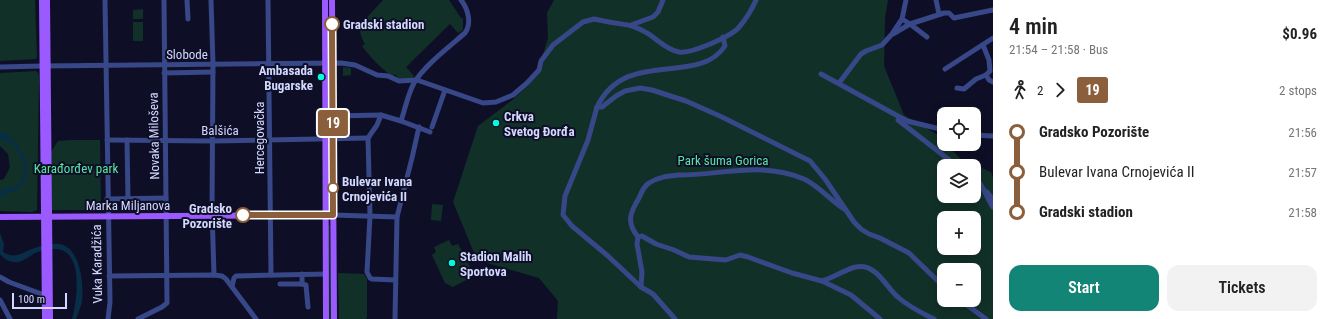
<!DOCTYPE html>
<html lang="en">
<head>
<meta charset="utf-8">
<style>
	:root { --surface:#fff; --page:#f2f2f2; --text:#222; --muted:#767676; --accent:#138576 }
	body { margin:0; font-family:"Roboto Condensed",sans-serif; background:var(--page); color:var(--text); height:100vh; display:flex; flex-direction:column; font-size:15px; white-space:nowrap }
	* { box-sizing:border-box; margin:0 }
	p { font-size:13px; color:var(--muted) }
	.icon { flex:none; width:22px; height:22px; fill:none; stroke:currentColor; stroke-width:2; stroke-linecap:round; stroke-linejoin:round }
	.map { position:relative; flex:1; overflow:hidden }
	.sheet { display:flex; flex-direction:column; background:var(--surface); width:340px }
	.sheet>* { flex:none }
	.badge { padding:0 8px; border-radius:3px; font-size:14px; line-height:26px }
	.controls { position:absolute; left:937px; top:107px; display:grid; gap:8px }
	.controls a { display:grid; place-items:center; width:44px; height:44px; border-radius:8px; background:var(--surface); box-shadow:0 2px 10px #0003; font-size:20px }
	.scale { position:absolute; left:12px; bottom:10px; width:55px; box-sizing:border-box; padding-left:4px; border:2px solid #d3d8ff; border-top:0; font-size:11px; line-height:14px; white-space:nowrap; color:#d3d8ff; -webkit-text-stroke:3px #0e0f26; paint-order:stroke }
	.map>.badge { position:absolute; translate:-50% -50%; box-shadow:0 0 0 2px #fff }
	.legs { display:flex; align-items:center; gap:6px; height:44px; padding:0 16px; font-size:13px }
	.legs p { margin-inline-start:auto }
	.summary { display:flex; align-items:center; justify-content:space-between; height:68px; padding:0 16px }
	h1 { font-size:22px; font-weight:600; line-height:30px }
	.primary-button { display:flex; gap:8px; margin-top:auto; padding:8px 16px }
	.primary-button a { flex:1; height:46px; border-radius:12px; background:var(--accent); color:#fff; font-size:16px; font-weight:600; line-height:46px; text-align:center }
	.primary-button a+a { background:var(--page); color:var(--text) }
	ul { padding:0 16px; list-style:none }
	li { display:flex; align-items:center; gap:14px; height:40px; font-size:15px }
	li i { display:grid; place-items:center; width:6px; height:100%; margin:0 5px; background:currentColor }
	li i::after { content:''; width:10px; height:10px; margin:-5px; border:3px solid; border-radius:50%; background:var(--surface) }
	li p { margin-inline-start:auto }
	li:first-child i { background:linear-gradient(#0000 50%,currentColor 0) }
	li:last-child i { background:linear-gradient(currentColor 50%,#0000 0) }
	main { display:flex; flex:1; min-height:0 }
	.map>svg:first-child { display:block }
</style>
</head>
<body>
<main>
<div class="map">
<svg width="993" height="319" viewBox="0 0 993 319">
	<rect width="100%" height="100%" fill="#0e0f26"/>
	<g fill="#113128" fill-rule="evenodd">
		<path d="M0,0H35L37,57L36,59L0,61Z"/>
		<path d="M383,0H449L461,18H463V30L458,33L450,24L406,67L414,76L411,80H399L395,74L393,77C381,68 371,58 362,46L365,44C361,37 359,32 361,24Z"/>
		<path d="M554,0H888L885,18L884,66L904,115L938,135L944,141V144H946L961,159L991,172L993,178V319H557L558,301L539,278L477,260L453,202L478,126L511,101L528,86L541,70V61L548,38L547,13ZM944,166H974V196H944ZM944,218H974V248H944ZM944,270H974V300H944Z"/>
		<path d="M143,9V19H133V10Z"/>
		<rect x="133" y="22" width="10" height="19"/>
		<path d="M343,67L351,68V75L343,76Z"/>
		<path d="M36,71L38,73L39,76L37,210L32,212L0,211V180L4,179L10,167L8,154L0,146V73Z"/>
		<rect x="328" y="73" width="3" height="61"/>
		<path d="M72,140H100L101,210H52L51,152L58,141Z"/>
		<path d="M328,144H330L331,202H328Z"/>
		<path d="M432,204L443,205L441,221L431,220Z"/>
		<path d="M328,225H330L332,319H329Z"/>
		<path d="M449,240L452,246L458,244L473,272L470,278L453,287L445,283L432,255L436,252L434,247Z"/>
		<path d="M338,273L364,274L367,279V317L366,319H339Z"/>
	</g>
	<g fill="#082d46">
		<path d="M2,132C18,139 36,170 22,185C16,192 7,192 0,197V191C6,188 15,188 20,183C30,174 21,155 14,146C10,142 5,141 0,139V133Z"/>
		<path d="M0,233L4,244L3,252C16,260 22,252 35,248C40,246 47,244 53,244C80,240 84,283 82,301C81,307 78,313 76,319H72C77,301 85,247 53,249C48,249 40,251 35,253C30,256 25,260 19,262C11,263 5,260 0,254Z"/>
	</g>
	<g fill="none" stroke-linecap="round" stroke-linejoin="round">
		<g stroke="#374787" stroke-width="5">
			<path d="M105,0L110,302L108,319"/>
			<path d="M187,0L188,19"/>
			<path d="M211,0L213,64L212,210L214,275"/>
			<path d="M268,0L271,275"/>
			<path d="M936,0L939,14"/>
			<path d="M902,19L910,24L927,37"/>
			<path d="M631,25L653,17L658,12L663,0"/>
			<path d="M893,34L910,24L944,13H949L954,18L993,10"/>
			<path d="M0,67L42,66L341,63L355,65L377,75L388,76L399,81L417,80L483,103L496,102L513,95L527,83L539,70L541,61L553,45L583,22L594,19C599,20 604,21 609,22C625,25 633,24 647,33C657,39 667,50 679,52C691,54 733,36 740,26C746,19 752,9 756,0"/>
			<path d="M945,69L993,38"/>
			<path d="M164,73L213,72"/>
			<path d="M821,74L907,121L944,130"/>
			<path d="M986,75L989,80L993,82"/>
			<path d="M839,83L861,54L866,51L882,45L892,34L902,19L906,0"/>
			<path d="M957,88L964,89L976,79L986,75L990,71L989,60L983,45"/>
			<path d="M597,107C626,47 698,87 725,46L723,37"/>
			<path d="M333,116L381,115L401,121L430,132"/>
			<path d="M898,120L957,166"/>
			<path d="M401,121C405,109 408,94 414,83C425,65 449,47 465,33C472,23 468,9 461,0"/>
			<path d="M432,127L445,90"/>
			<path d="M974,135L993,136"/>
			<path d="M368,138L370,216L367,272L370,278L372,279L395,280"/>
			<path d="M368,138L377,125L381,115"/>
			<path d="M107,140L213,141L368,138"/>
			<path d="M127,140L128,199"/>
			<path d="M974,176C983,184 986,197 993,207"/>
			<path d="M987,192L993,200"/>
			<path d="M107,199L166,198"/>
			<path d="M844,209C830,200 819,186 804,179C762,161 722,175 679,175C668,176 658,177 649,183C644,186 641,193 639,198C630,213 626,222 638,237L642,236L656,244L674,250L689,257L726,260L740,255L748,257L792,273L822,281L851,295L880,319"/>
			<path d="M333,215L397,217"/>
			<path d="M638,237L637,244L642,272L641,287"/>
			<path d="M109,276L214,275L222,276L226,279L256,319"/>
			<path d="M0,277L9,282L47,296"/>
			<path d="M822,281C833,278 846,269 856,267C877,263 886,288 899,298C909,307 922,313 934,319"/>
			<path d="M280,284H302V274"/>
			<path d="M302,284L306,285L308,307"/>
			<path d="M232,287L234,278L236,276L326,274"/>
			<path d="M0,300L10,319"/>
			<path d="M960,300L986,319"/>
			<path d="M138,319L162,307L167,303L164,0"/>
			<path d="M395,319L397,217L412,158L419,127"/>
			<path d="M675,319L653,294L641,287L608,256L572,226L563,215L565,196L588,140L597,107H602L616,96L625,91L640,88L652,90L686,101L722,117L810,161L825,179L854,222L861,229L869,234L880,238L909,253L944,287"/>
		</g>
		<g stroke="#9b5aff" stroke-width="6">
			<path d="M42,0L45,319"/>
			<path d="M47,0L50,319"/>
			<path d="M325,0L326,319"/>
			<path d="M332,0L334,319"/>
			<path d="M0,217L333,215"/>
		</g>
	</g>
	<g fill="none" stroke-linecap="round" stroke-linejoin="round">
		<g stroke="#fff" stroke-width="9">
			<path id="line-1" d="M243,215H333L332,24"/>
		</g>
		<use href="#line-1" stroke="#8b5e3c" stroke-width="6"/>
	</g>
	<g fill="#fff" stroke="#8b5e3c" stroke-width="2">
		<circle cx="332" cy="24" r="7"/>
		<circle cx="333" cy="188" r="5"/>
		<circle cx="243" cy="215" r="7"/>
	</g>
	<g fill="#00fedc" stroke="#0e0f26" stroke-width="1.5">
		<circle cx="321" cy="77" r="4"/>
		<circle cx="496" cy="123" r="4"/>
		<circle cx="452" cy="263" r="4"/>
	</g>
	<g text-anchor="middle" dominant-baseline="central" stroke-width="4" stroke-linejoin="round" paint-order="stroke">
		<g font-size="13" font-weight="bold" fill="#d3d8ff" stroke="#0e0f26" text-anchor="start">
			<text x="343" y="24">Gradski stadion</text>
			<text x="342" y="181">Bulevar Ivana<tspan x="342" dy="15">Crnojevića II</tspan></text>
			<text x="232" y="208" text-anchor="end">Gradsko<tspan x="232" dy="15">Pozorište</tspan></text>
		</g>
		<g font-size="13" fill="#d3d8ff" stroke="#0e0f26">
			<text x="187" y="54">Slobode</text>
			<text x="220" y="130">Balšića</text>
			<text transform="translate(154 136) rotate(-91)">Novaka Miloševa</text>
			<text transform="translate(259 138) rotate(-90)">Hercegovačka</text>
			<text x="128" y="205">Marka Miljanova</text>
			<text transform="translate(97 264) rotate(-91)">Vuka Karadžića</text>
		</g>
		<g font-size="13" font-weight="bold" fill="#d3d8ff" stroke="#0e0f26" text-anchor="start">
			<text x="313" y="70" text-anchor="end">Ambasada<tspan x="313" dy="15">Bugarske</tspan></text>
			<text x="504" y="116">Crkva<tspan x="504" dy="15">Svetog Đorđa</tspan></text>
			<text x="460" y="256">Stadion Malih<tspan x="460" dy="15">Sportova</tspan></text>
		</g>
		<g font-size="13" fill="#59e5a1" stroke="#0e0f26">
			<text x="723" y="160">Park šuma Gorica</text>
			<text x="76" y="168">Karađorđev park</text>
		</g>
	</g>
</svg>
<div class="controls">
<a><svg class="icon" aria-label="locate" viewBox="0 0 24 24"><circle cx="12" cy="12" r="6"/><path d="M12 2v4M12 18v4M2 12h4M18 12h4"/></svg></a>
<a><svg class="icon" aria-label="layers" viewBox="0 0 24 24"><path d="M12 4l9 5-9 5-9-5zM3 14l9 5 9-5"/></svg></a>
<a>+</a>
<a>−</a>
</div>
<div class="scale">100 m</div>
<b class="badge" style="left:333px;top:123px;background:#8b5e3c;color:#fff">19</b>
</div>
<section class="sheet">
<div class="summary"><div><h1>4 min</h1><p>21:54 – 21:58 · Bus</p></div><b>$0.96</b></div>
<div class="legs"><svg class="icon" aria-label="walk" viewBox="0 0 24 24"><circle cx="13" cy="4" r="2"/><path d="M13 8l-2 6 4 7M11 14l-3 7M7 12l3-4h3l4 4"/></svg>2<svg class="icon" aria-label="forward" viewBox="0 0 24 24"><path d="M9 5l7 7-7 7"/></svg><b class="badge" style="background:#8b5e3c;color:#fff">19</b><p>2 stops</p></div>
<ul>
<li><i style="color:#8b5e3c"></i><b>Gradsko Pozorište</b><p>21:56</p></li>
<li><i style="color:#8b5e3c"></i><span>Bulevar Ivana Crnojevića II</span><p>21:57</p></li>
<li><i style="color:#8b5e3c"></i><b>Gradski stadion</b><p>21:58</p></li>
</ul>
<div class="primary-button"><a>Start</a><a>Tickets</a></div>
</section>
</main>
</body>
</html>
